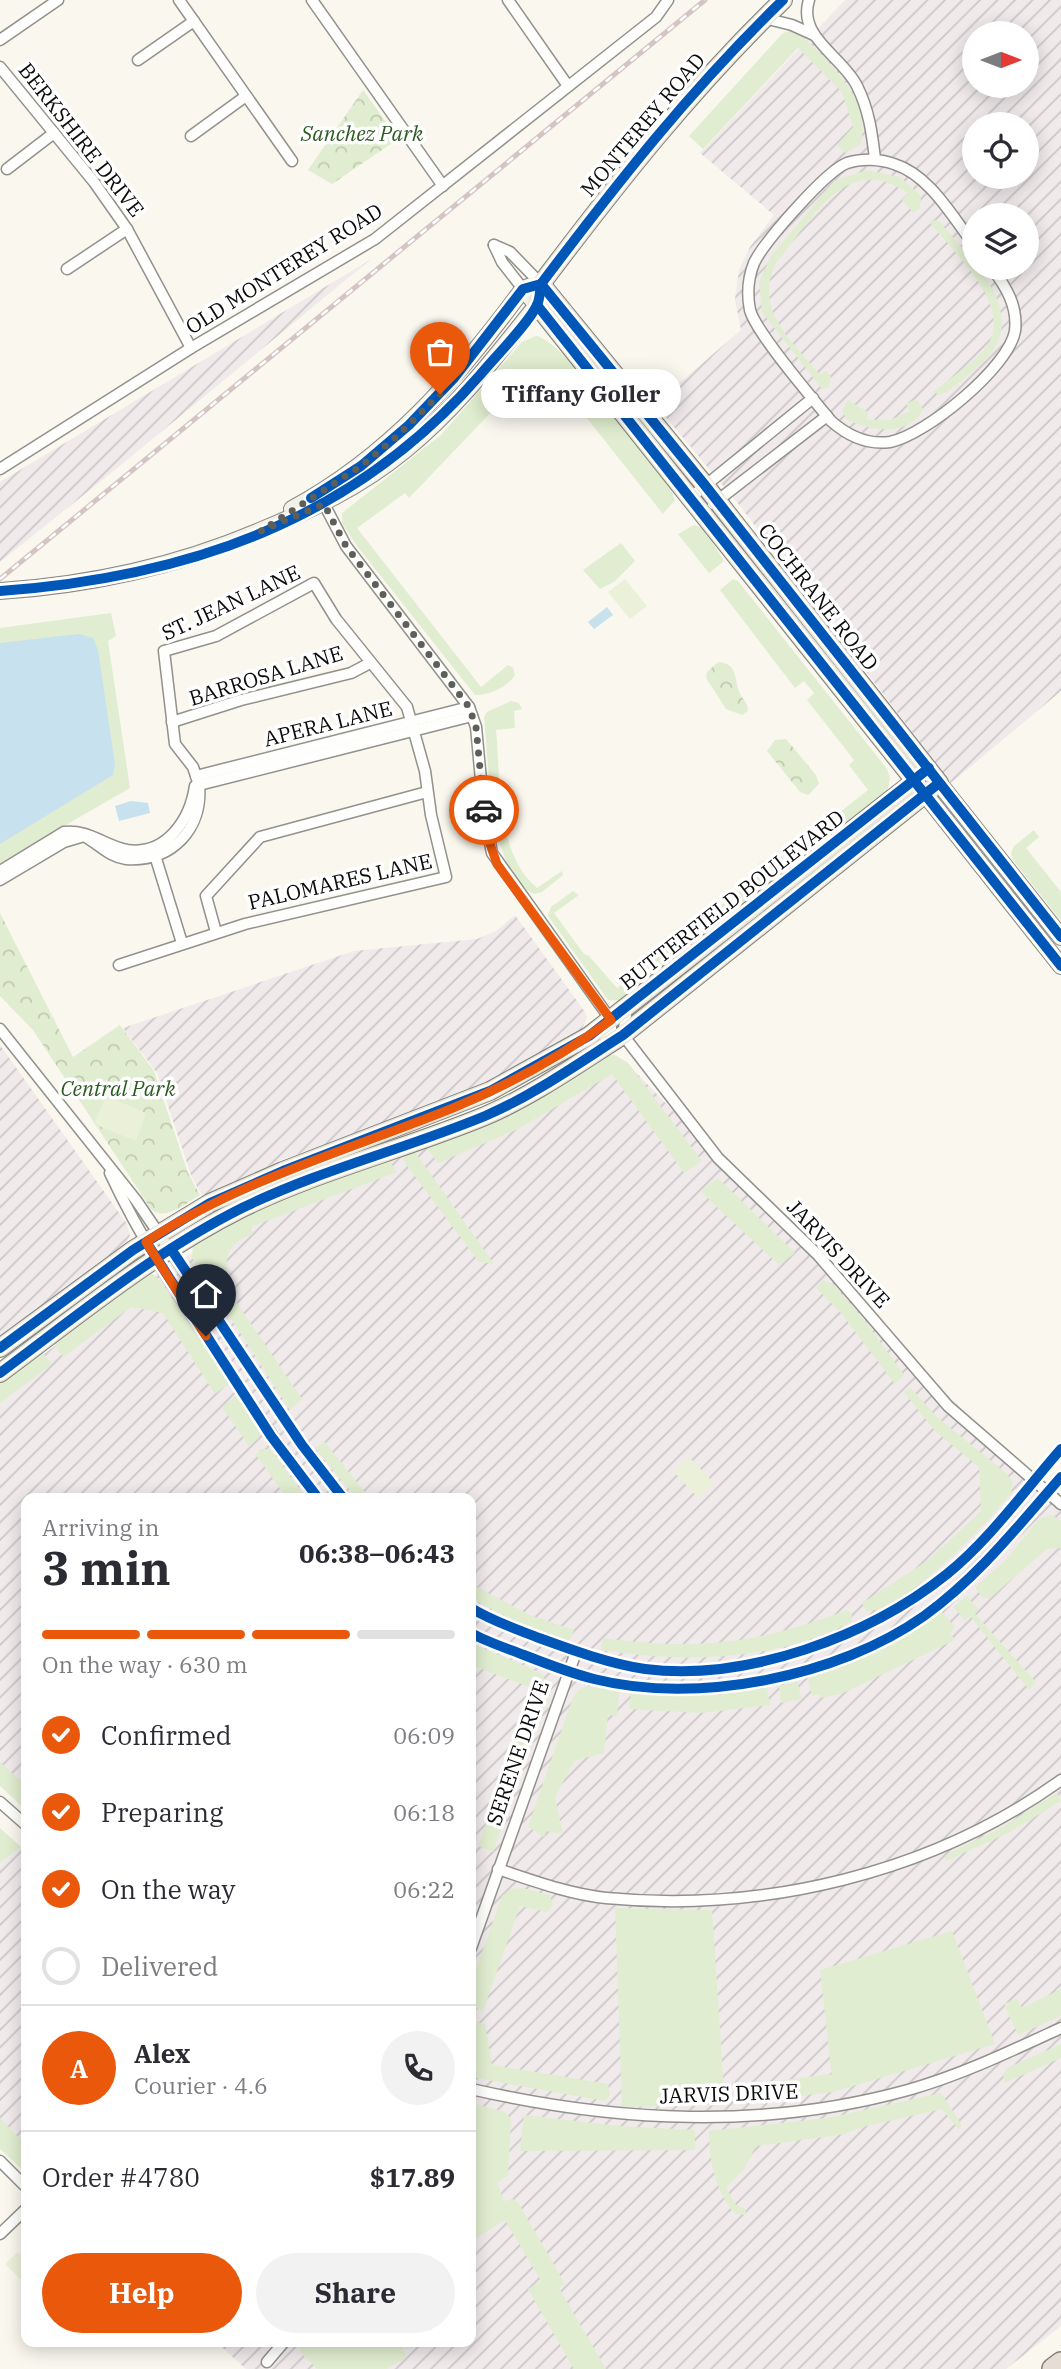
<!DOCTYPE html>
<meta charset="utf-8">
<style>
:root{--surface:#fff;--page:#f2f2f3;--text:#2b2b33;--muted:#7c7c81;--line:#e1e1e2;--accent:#ea580c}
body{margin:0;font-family:"IBM Plex Serif",serif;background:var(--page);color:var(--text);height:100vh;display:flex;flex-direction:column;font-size:26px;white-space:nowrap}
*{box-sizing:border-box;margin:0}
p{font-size:23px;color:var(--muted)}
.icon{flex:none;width:38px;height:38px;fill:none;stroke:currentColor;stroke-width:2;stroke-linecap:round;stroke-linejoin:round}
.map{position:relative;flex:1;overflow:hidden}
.panel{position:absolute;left:21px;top:1493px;width:455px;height:854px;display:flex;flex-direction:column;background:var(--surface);border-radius:14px;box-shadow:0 4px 18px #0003}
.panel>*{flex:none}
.needle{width:46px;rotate:90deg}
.fabs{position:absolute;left:962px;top:21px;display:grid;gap:14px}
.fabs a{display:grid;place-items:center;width:77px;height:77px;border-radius:50%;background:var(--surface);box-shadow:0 4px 18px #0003;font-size:35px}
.pin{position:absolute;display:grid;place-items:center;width:60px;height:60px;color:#fff;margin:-72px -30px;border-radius:50% 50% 50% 0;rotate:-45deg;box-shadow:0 0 7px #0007}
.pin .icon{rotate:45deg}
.courier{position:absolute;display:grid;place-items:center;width:70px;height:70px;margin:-35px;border:5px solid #ea580c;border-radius:50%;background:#fff;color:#222;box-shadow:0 2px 9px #0007}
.bubble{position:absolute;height:49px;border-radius:24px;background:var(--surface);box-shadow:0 4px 18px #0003;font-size:23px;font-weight:800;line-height:49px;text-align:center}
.head em{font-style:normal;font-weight:800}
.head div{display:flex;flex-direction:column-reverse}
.head{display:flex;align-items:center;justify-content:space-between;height:119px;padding:0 21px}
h1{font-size:46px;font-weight:800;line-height:52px}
.bar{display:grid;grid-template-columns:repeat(4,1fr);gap:10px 7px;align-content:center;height:84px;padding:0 21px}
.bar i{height:9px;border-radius:5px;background:var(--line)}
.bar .on{background:var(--accent)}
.bar p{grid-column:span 4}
.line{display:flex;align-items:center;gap:18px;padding:0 21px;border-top:2px solid var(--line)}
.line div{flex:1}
.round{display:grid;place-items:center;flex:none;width:74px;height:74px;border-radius:37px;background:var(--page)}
ol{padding:0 21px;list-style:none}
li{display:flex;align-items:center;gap:21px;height:77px}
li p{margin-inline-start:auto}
li .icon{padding:7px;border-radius:50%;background:var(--accent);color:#fff;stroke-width:4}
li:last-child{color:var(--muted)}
li i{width:38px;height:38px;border:4px solid var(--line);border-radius:50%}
.primary-button{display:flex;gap:14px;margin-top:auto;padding:14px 21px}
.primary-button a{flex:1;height:80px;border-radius:42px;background:var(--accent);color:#fff;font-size:28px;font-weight:800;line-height:80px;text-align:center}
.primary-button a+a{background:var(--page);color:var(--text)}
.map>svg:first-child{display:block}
.industrial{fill:url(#industrial-furrows);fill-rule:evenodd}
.grass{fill:#e1edd0}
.park{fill:url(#park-crowns)}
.pitch{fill:#ebf1d9}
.water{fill:#c8e1ef}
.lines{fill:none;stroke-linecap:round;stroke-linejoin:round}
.street-casing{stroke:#92918d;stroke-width:13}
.secondary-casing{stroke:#898884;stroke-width:18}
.primary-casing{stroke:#7f7f7a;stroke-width:20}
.highway-casing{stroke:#7f7f7a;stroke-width:24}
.street{stroke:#fefefc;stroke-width:10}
.secondary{stroke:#f3f2e8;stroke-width:16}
.primary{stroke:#e9e6d9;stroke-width:18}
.highway{stroke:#e6ded5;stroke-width:21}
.rail-casing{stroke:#d4c5c4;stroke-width:5}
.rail{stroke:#fff;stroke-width:2.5;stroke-dasharray:8;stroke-linecap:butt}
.cycleway-casing{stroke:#fff;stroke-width:15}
.cycleway{stroke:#0057b8;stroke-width:10}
.done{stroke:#5e5e5a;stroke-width:7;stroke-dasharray:0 12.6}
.route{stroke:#ea580c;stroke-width:9}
.labels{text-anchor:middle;stroke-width:7;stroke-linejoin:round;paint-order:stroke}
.street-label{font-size:21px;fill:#0b0b0b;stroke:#fff}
.park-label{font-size:21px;font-style:italic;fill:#2c5b22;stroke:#fff}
</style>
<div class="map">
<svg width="1061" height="2369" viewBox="0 0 1061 2369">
<defs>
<pattern id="industrial-furrows" width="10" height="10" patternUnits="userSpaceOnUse" patternTransform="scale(1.75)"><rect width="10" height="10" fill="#f0eaeb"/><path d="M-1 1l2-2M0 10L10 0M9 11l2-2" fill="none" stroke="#ccc7c8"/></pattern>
<pattern id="park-crowns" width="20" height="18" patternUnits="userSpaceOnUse" patternTransform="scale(1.75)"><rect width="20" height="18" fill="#e1edd0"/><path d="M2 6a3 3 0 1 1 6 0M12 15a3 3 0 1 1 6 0" fill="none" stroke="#c0cab1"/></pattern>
</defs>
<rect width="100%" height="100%" fill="#f9f7ee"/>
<g class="industrial">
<path d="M845,0H1061V691L951,783L740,506L655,404L741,330L735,299L739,270L750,247L774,215L700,153ZM975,33H1027V86H975ZM975,124H1027V177H975ZM975,215H1027V268H975Z"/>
<path d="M370,260L116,469L0,562V482Z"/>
<path d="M515,915L585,1012L587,1018L582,1029L503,1075L420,1111L281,1160L203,1198L191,1175L157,1073L123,1028L354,951L477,939L496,931Z"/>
<path d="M0,1045L127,1224L130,1236L124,1246L0,1337Z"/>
<path d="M608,1058L624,1060L1050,1501L1061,1508V2326L1006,2369H246L216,2342H471V1498H26V1806L0,1783V1387L132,1288L292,1195Z"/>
<path d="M26,1843V2149L0,2123V1863Z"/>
</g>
<g class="grass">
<path d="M792,29L799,32C826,61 875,100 860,145L845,153L837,145L853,127L842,92L798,48L703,149L689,136L782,34Z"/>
<path d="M867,170L900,177L921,196L920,208L913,213L902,200L908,193C844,151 813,219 776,263C753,311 792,340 820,375L826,371L831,377L829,387L822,389L762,312L759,282L771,256L834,181Z"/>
<path d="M935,220L940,222C975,265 1038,319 975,369C964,378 953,390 940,395L933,392C949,379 969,366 983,351C1019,310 955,254 930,223Z"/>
<path d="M536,336C563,339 649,460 670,487L675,500L663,514L563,388L542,407L519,383L409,498L405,493L357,528L481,687L508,665L513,668L515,675C509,686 488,696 475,695L357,546L342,523V513L441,435L522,342Z"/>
<path d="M916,399L923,409C909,438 869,431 846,419L842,410L848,400L868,412L867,420H890L910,411L906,404Z"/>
<path d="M694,525L704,529L724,561L709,573L678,534Z"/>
<path d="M621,543L635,561L614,582L600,589L583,570Z"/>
<path d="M733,579L738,581L887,769L890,778L887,793L806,856L791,839L793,837L800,844L868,790L849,765L854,760L807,700L814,693L804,681L795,688L720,590Z"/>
<path d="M111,613L116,636L108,641L130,788L0,863V628Z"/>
<path d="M511,701L519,703L522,709L514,711L515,728L496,730C501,780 495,853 537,888L562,871L563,875L542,892L534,894C488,873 489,761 484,717L487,712Z"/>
<path d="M1034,830L1039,837L1026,848L1061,892V921L1013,860L1011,853L1014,846Z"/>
<path d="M778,851L788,865V871L623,1001L608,1000L548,916L551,907L573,891L579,895L554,913L584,954L589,956L617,988L763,872L757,865Z"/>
<path d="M615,1055L628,1063L702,1161L684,1173L612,1074L518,1129L438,1163L425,1146L603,1056Z"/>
<path d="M408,1151L415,1152L494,1264L479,1262L405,1163L403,1157Z"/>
<path d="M387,1158L397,1172L251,1227L253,1234C230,1242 221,1256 230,1280L224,1284L302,1399L290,1410L192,1258L193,1241L258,1206Z"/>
<path d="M718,1178L795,1253L779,1265L700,1191Z"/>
<path d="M152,1274L161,1281L229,1384L215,1394L163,1313L131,1307L63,1357L51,1341L142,1275Z"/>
<path d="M823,1280L833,1284L865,1321L904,1375L895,1384L841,1313L816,1288Z"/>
<path d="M40,1350L52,1364L0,1403V1380Z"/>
<path d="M911,1388L937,1417L1007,1474L1013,1483L1011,1493C989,1521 902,1614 866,1611L862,1603L930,1559L981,1511L979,1467L935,1431L904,1392Z"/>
<path d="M236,1396L260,1432L259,1438L249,1446L222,1407Z"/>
<path d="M324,1441L364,1491L371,1498H356L315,1448Z"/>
<path d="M260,1449H269L274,1454L306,1498H287L256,1455Z"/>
<path d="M1051,1515L1061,1520V1548L1047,1549L990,1598H983L975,1587L1005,1561L1039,1519Z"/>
<path d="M471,1584L530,1615L574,1630L570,1640L563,1641L520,1624L471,1598Z"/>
<path d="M967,1596L979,1610L975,1614L1036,1682L1029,1690L970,1616L965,1620L953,1607Z"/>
<path d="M847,1610L852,1614L851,1622C773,1662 685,1663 601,1650L603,1638C699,1651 757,1644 847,1610Z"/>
<path d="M942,1612L955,1627L950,1633L955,1640L841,1694L821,1698L819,1694L812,1696L808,1677C858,1661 899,1640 942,1612Z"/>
<path d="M471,1643L541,1673L549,1685L550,1694L493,1852L478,1846L534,1689L471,1665Z"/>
<path d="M797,1681L802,1699L781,1703L779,1686Z"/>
<path d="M587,1686L619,1692L617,1716L608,1715L604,1753L574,1761L555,1798L563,1834L546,1831L544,1837L528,1827L572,1700L578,1690Z"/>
<path d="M767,1688L770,1705L701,1713L629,1709L631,1693L709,1696Z"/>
<path d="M0,1762L26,1785V1810L0,1786Z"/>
<path d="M1057,1793L1061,1801L1008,1833L946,1861L945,1856L949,1853L999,1829Z"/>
<path d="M0,1828L21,1847L0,1863Z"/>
<path d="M522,1888L550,1895L553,1905L547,1912L520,1906L483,2011L471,2006V1983L502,1896L511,1889Z"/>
<path d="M615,1908L712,1910L725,2105L622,2107Z"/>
<path d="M952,1931L995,2044L833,2092L748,2102L746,2085L830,2074L832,2079L820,1970Z"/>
<path d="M1061,1989V2016L1018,2035L1004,2004L1017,1998L1022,2008Z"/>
<path d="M471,2021L485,2024L492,2065L608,2084L610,2095L605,2101L471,2077Z"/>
<path d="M1061,2044V2058L1005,2083L1003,2075L1007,2068Z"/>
<path d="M941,2093L962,2125L959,2130L942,2109L866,2126L840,2135L756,2146L744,2169L726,2188L736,2205L744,2208L747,2215L735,2214C715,2190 709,2161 709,2131L828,2118Z"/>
<path d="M471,2103L505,2112L511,2119L508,2176L497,2182L504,2201L513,2199L519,2204L565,2284L559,2288L606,2369H574L528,2289L541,2281L505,2220L471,2241Z"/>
<path d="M524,2115L619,2126L695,2130V2150L520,2151Z"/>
<path d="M0,2118L26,2145V2173L0,2149Z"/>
<path d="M300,2342H398L407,2357L387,2369H317L300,2352Z"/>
</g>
<g class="park">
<path d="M363,90L398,139L332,184L308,170Z"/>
<path d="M718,662C737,663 734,677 739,691C741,699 748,701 748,711L742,715L726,709L706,678L707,672Z"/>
<path d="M786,739L816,775L819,784L808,795L800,792L767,751L775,740Z"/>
<path d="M0,913L73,1057L120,1025L154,1071L188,1173L200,1195C186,1203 165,1222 151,1209L33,1030L0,996Z"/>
</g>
<g class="pitch">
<path d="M625,579L647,606L630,619L608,592Z"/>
<path d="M106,1096L146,1113L136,1141L94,1124Z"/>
<path d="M689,1457L714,1483L698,1498L674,1472Z"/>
<path d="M18,2252L26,2260V2285L5,2264Z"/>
</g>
<g class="water">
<path d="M607,607L613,615L594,629L588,622Z"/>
<path d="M79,634L93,638L98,650L115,764L113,775L0,844V643Z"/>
<path d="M131,801L148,803L150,813L119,821L115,806Z"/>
</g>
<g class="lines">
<g class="street-casing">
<g id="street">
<path d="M179,0L292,161"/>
<path d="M312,0L443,186"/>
<path d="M508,0L568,86"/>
<path d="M809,0C797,37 843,57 857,86C869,110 872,133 875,159"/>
<path d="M764,18L792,25L814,35"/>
<path d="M0,40L58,0"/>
<path d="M138,60L194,21"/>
<path d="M0,67L94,182L127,229L191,348"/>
<path d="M191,136L246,96"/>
<path d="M7,169L54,133"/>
<path d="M494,245L510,252L541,284"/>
<path d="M494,245L502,262L523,289"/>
<path d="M975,246C953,218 930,175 894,164C880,159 862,158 847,163C826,171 764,242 754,263C748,278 747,295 750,310C756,333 814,400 831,421C848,436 868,445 890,442C926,435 1009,367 1015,331C1018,306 1006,287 992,268"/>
<path d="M67,269L127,229"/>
<path d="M0,469L191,348L375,239L656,17L668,0"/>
<path d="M690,498L813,398"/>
<path d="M324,504L346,546L469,707L476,727L484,812L492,853L611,1020V1030L601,1047"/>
<path d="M713,504L827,416"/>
<path d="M172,722L241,700L351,673L370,663"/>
<path d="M196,776L469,707"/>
<path d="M153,849L182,943"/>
<path d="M0,871L64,832C88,829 105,846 127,850C166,856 190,820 195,786"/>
<path d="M0,880L64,842L84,836C99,844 109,857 126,859C172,862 203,829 199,785L472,716"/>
<path d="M216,932L206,896L260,837L427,792"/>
<path d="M119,965L245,924L446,877L431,815L425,771L407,707L336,619L314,583L216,636L164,651L175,744L193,767L199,785"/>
<path d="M627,1008L623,1035L718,1158L818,1255L948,1406L1061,1504"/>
<path d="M0,1029L136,1200L302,1445L343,1498"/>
<path d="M110,1173C140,1238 180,1298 220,1357C252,1405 282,1453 318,1498"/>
<path d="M471,1608C492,1621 516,1629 539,1638C572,1650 610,1664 645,1669C746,1682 870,1636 947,1574C990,1539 1025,1490 1061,1449"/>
<path d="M471,1633C487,1642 506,1648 524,1655C547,1664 570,1673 594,1679C697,1705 838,1677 924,1616C978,1577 1018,1526 1061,1477"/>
<path d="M0,1802L26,1825"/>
<path d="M498,1869C534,1881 569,1894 606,1898C764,1913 932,1873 1061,1780"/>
<path d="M471,1948L576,1652"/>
<path d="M471,2089C616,2122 763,2130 908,2090C961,2075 1011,2051 1061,2028"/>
<path d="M0,2161L26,2187"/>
<path d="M0,2234L26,2209"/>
<path d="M267,2362L284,2342"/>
</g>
</g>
<g class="secondary-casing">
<g id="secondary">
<path d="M292,509C390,456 458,377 523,289L531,286"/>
<path d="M0,591C90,585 174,567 257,532C311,510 360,487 405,450C456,409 496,356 537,305L523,289"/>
<path d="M939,783L1061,937"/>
<path d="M917,784L1061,966"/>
</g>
</g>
<g class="primary-casing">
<g id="primary">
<path d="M0,1348L133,1250L210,1203L283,1171L490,1091L589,1036L915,781L537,305L541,284C618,182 691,89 783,0"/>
<path d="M0,1373C78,1315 154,1252 242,1208C320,1170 405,1149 485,1116C534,1095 579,1063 623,1035L939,783L704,484L541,284"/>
</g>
</g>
<g class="highway-casing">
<path id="highway" d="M1053,2369L1061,2363"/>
</g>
<use href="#street" class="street"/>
<use href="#secondary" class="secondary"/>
<use href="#primary" class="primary"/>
<use href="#highway" class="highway"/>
<g class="rail-casing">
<path id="rail" d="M0,579L705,0"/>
</g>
<use href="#rail" class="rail"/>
<g class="cycleway-casing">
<g id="cycleway">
<path d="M541,284L704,484L1061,937"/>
<path d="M537,305L1061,966"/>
<path d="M311,498L361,466L409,425L454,378L523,289L541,284"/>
<path d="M0,591C189,577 354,520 480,375C494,358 529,323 537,305C540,299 540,290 541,284C618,182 691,89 783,0"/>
<path d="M150,1248L271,1436L318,1498"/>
<path d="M171,1249L302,1445L343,1498"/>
<path d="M0,1348L133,1250L210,1203L283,1171L490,1091L589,1036L929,768"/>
<path d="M0,1373C78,1315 154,1252 242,1208C320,1170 405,1149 485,1116C534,1095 579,1063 623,1035L939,783"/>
<path d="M471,1608C492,1621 516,1629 539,1638C572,1650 610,1664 645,1669C746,1682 870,1636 947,1574C990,1539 1025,1490 1061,1449"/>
<path d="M471,1633C487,1642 506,1648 524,1655C547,1664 570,1673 594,1679C697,1705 838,1677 924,1616C978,1577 1018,1526 1061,1477"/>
</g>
</g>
<use href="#cycleway" class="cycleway"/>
</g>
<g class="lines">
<path class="done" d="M440,394L395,438L361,466L261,531L324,504L346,546L469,707L476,727L484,810"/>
<path class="route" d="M206,1336L146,1242C240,1180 349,1150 453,1108C509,1085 563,1055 611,1020L497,864L489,841L484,810"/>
</g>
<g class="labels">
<g class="street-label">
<text transform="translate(643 125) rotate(-50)" y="7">MONTEREY ROAD</text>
<text transform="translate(81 140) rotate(52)" y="7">BERKSHIRE DRIVE</text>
<text transform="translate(284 269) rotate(-32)" y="7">OLD MONTEREY ROAD</text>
<text transform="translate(818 597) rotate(52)" y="7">COCHRANE ROAD</text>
<text transform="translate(231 603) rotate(-25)" y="7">ST. JEAN LANE</text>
<text transform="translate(266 676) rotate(-17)" y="7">BARROSA LANE</text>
<text transform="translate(328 724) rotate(-14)" y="7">APERA LANE</text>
<text transform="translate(340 882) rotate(-13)" y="7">PALOMARES LANE</text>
<text transform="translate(732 900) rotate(-38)" y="7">BUTTERFIELD BOULEVARD</text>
<text transform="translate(838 1254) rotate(47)" y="7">JARVIS DRIVE</text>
<text transform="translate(518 1753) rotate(-71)" y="7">SERENE DRIVE</text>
<text transform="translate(729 2094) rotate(-2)" y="7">JARVIS DRIVE</text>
</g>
<g class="park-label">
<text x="362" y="141">Sanchez Park</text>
<text x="118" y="1096">Central Park</text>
</g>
</g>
</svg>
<div class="fabs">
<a><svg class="needle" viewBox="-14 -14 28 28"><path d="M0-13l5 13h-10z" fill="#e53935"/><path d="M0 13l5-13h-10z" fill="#7c7c81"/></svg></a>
<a><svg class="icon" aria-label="locate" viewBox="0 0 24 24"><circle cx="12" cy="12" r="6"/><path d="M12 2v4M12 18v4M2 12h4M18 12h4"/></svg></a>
<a><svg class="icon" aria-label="layers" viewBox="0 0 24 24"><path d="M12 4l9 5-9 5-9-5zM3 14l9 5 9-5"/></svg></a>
</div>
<div class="pin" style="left:440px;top:394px;background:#ea580c"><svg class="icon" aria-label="bag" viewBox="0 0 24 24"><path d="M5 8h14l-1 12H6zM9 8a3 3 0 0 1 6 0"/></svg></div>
<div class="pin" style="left:206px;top:1336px;background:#1f2937"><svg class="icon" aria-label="home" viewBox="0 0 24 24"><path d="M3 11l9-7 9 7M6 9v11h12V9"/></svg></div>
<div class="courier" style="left:484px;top:810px"><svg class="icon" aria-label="car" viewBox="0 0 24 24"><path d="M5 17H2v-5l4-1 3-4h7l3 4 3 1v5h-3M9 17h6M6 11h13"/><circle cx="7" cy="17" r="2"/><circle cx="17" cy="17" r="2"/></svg></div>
<div class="bubble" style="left:481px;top:369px;width:200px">Tiffany Goller</div>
<section class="panel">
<div class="head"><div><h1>3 min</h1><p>Arriving in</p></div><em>06:38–06:43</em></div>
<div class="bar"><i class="on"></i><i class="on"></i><i class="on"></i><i></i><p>On the way · 630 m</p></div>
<ol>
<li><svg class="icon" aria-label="check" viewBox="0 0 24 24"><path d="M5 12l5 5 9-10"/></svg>Confirmed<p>06:09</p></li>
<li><svg class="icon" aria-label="check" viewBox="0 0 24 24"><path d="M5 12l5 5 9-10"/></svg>Preparing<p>06:18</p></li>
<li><svg class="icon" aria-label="check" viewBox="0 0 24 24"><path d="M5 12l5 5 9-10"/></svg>On the way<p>06:22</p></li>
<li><i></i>Delivered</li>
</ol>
<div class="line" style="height:126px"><b class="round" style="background:var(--accent);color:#fff">A</b><div><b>Alex</b><p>Courier · 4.6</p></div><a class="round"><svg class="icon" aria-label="phone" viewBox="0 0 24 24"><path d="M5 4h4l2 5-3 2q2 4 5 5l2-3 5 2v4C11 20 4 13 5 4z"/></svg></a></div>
<div class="line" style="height:91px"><div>Order #4780</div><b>$17.89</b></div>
<div class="primary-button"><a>Help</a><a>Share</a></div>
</section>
</div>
